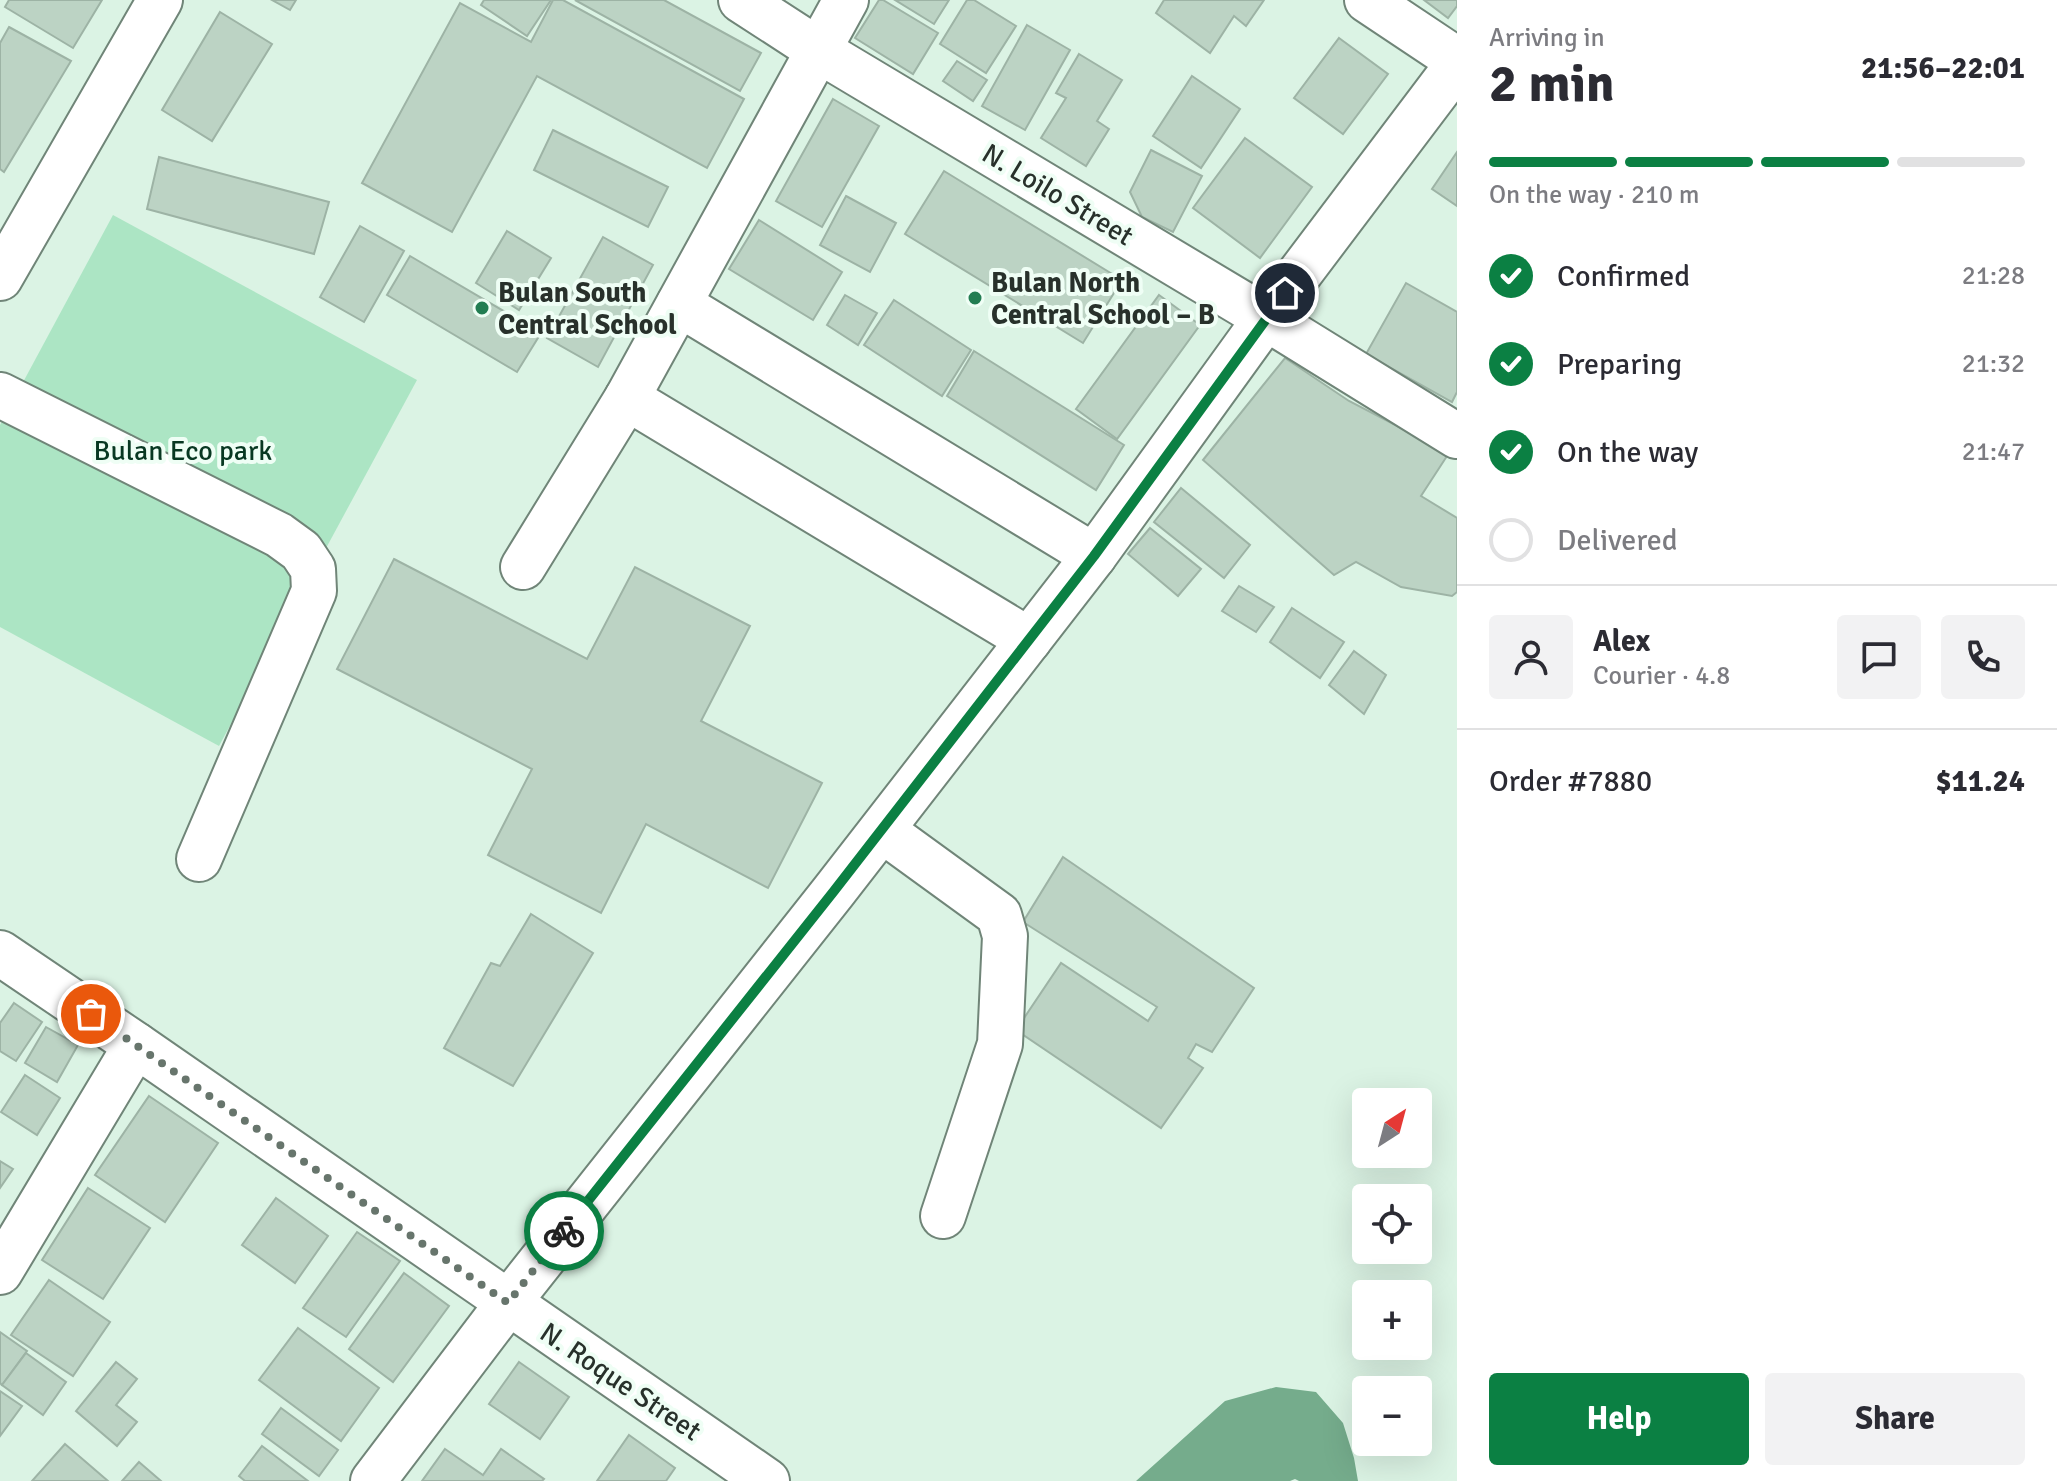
<!DOCTYPE html>
<meta charset="utf-8">
<style>
:root{--surface:#fff;--page:#f2f2f3;--text:#2b2b33;--muted:#7c7c81;--line:#e1e1e2;--accent:#0b8043}
body{margin:0;font-family:Signika,sans-serif;background:var(--page);color:var(--text);height:100vh;display:flex;flex-direction:column;font-size:30px;white-space:nowrap}
*{box-sizing:border-box;margin:0}
p{font-size:26px;color:var(--muted)}
.icon{flex:none;width:44px;height:44px;fill:none;stroke:currentColor;stroke-width:2;stroke-linecap:round;stroke-linejoin:round}
.map{position:relative;flex:1;overflow:hidden}
.sheet{display:flex;flex-direction:column;background:var(--surface);width:600px}
.sheet>*{flex:none}
.needle{width:52px;rotate:36deg}
.controls{position:absolute;left:1352px;top:1088px;display:grid;gap:16px}
.controls a{display:grid;place-items:center;width:80px;height:80px;border-radius:8px;background:var(--surface);box-shadow:0 8px 32px #0002;font-size:40px}
.pin{position:absolute;display:grid;place-items:center;width:68px;height:68px;color:#fff;margin:-34px;border:4px solid #fff;border-radius:50%;box-shadow:0 2px 8px #0007}
.courier{position:absolute;display:grid;place-items:center;width:80px;height:80px;margin:-40px;border:6px solid #0b8043;border-radius:50%;background:#fff;color:#222;box-shadow:0 2px 10px #0007}
.overview em{font-style:normal;font-weight:700}
.overview div{display:flex;flex-direction:column-reverse}
.overview{display:flex;align-items:center;justify-content:space-between;height:136px;padding:0 32px}
h1{font-size:52px;font-weight:700;line-height:60px}
.bar{display:grid;grid-template-columns:repeat(4,1fr);gap:12px 8px;align-content:center;height:96px;padding:0 32px}
.bar i{height:10px;border-radius:6px;background:var(--line)}
.bar .active{background:var(--accent)}
.bar p{grid-column:span 4}
.line{display:flex;align-items:center;gap:20px;padding:0 32px;border-top:2px solid var(--line)}
.line div{flex:1}
.round{display:grid;place-items:center;flex:none;width:84px;height:84px;border-radius:8px;background:var(--page)}
ol{padding:0 32px;list-style:none}
li{display:flex;align-items:center;gap:24px;height:88px}
li p{margin-inline-start:auto}
li .icon{padding:8px;border-radius:50%;background:var(--accent);color:#fff;stroke-width:4}
li:last-child{color:var(--muted)}
li i{width:44px;height:44px;border:4px solid var(--line);border-radius:50%}
.action{display:flex;gap:16px;margin-top:auto;padding:16px 32px}
.action a{flex:1;height:92px;border-radius:8px;background:var(--accent);color:#fff;font-size:32px;font-weight:700;line-height:92px;text-align:center}
.action a+a{background:var(--page);color:var(--text)}
main{display:flex;flex:1;min-height:0}
.map>svg:first-child{display:block}
.green{fill:#ace5c4}
.water{fill:#75ac8c}
.building{fill:#bcd3c4;stroke:#9db3a5;stroke-width:2}
.lines{fill:none;stroke-linecap:round;stroke-linejoin:round}
.minor-casing{stroke:#708578;stroke-width:48}
.major-casing{stroke:#708578;stroke-width:48}
.minor{stroke:#fff;stroke-width:44}
.major{stroke:#fff;stroke-width:44}
.done{stroke:#67756c;stroke-width:8;stroke-dasharray:0 14.4}
.route{stroke:#0b8043;stroke-width:10}
.poi-dot{fill:#227d52;stroke:#effef5;stroke-width:3}
.labels{text-anchor:middle;stroke-width:8;stroke-linejoin:round;paint-order:stroke}
.street-label{font-size:28px;fill:#28312b;stroke:#effef5}
.poi-label{font-size:28px;font-weight:bold;fill:#28312b;stroke:#effef5;text-anchor:start}
.park-label{font-size:28px;fill:#083822;stroke:#effef5}
</style>
<main>
<div class="map">
<svg width="1457" height="1481" viewBox="0 0 1457 1481">
<rect width="100%" height="100%" fill="#dbf3e4"/>
<path class="green" d="M113,215L417,380L219,746L0,627V425Z"/>
<path class="water" d="M1276,1387L1316,1392L1343,1423L1354,1458L1358,1481H1299L1295,1479L1290,1481H1136L1225,1401Z"/>
<g class="building">
<path d="M9,0H102L73,48L5,7Z"/>
<path d="M272,0H296L290,10Z"/>
<path d="M484,0H551L527,36L481,5Z"/>
<path d="M553,0H563L744,99L707,168L537,76L452,232L362,183L460,3L531,42Z"/>
<path d="M575,0H664L761,53L740,91Z"/>
<path d="M879,0H883L938,33L913,74L855,38Z"/>
<path d="M895,0H949L934,24Z"/>
<path d="M967,0H974L1016,26L986,73L940,44Z"/>
<path d="M1164,0H1264L1246,26L1234,16L1210,53L1156,13Z"/>
<path d="M1424,0H1457V6L1448,18Z"/>
<path d="M220,12L272,44L212,141L162,110Z"/>
<path d="M1027,25L1070,50L1025,130L982,106Z"/>
<path d="M9,27L71,61L4,172L0,169V43Z"/>
<path d="M1339,38L1388,74L1343,134L1294,98Z"/>
<path d="M1079,54L1122,80L1097,121L1109,129L1086,166L1041,138L1066,98L1056,93Z"/>
<path d="M957,61L987,80L973,101L943,81Z"/>
<path d="M1192,76L1240,109L1201,168L1153,136Z"/>
<path d="M833,99L879,126L822,227L776,201Z"/>
<path d="M553,130L668,187L648,227L534,170Z"/>
<path d="M1245,138L1312,187L1260,258L1193,208Z"/>
<path d="M1151,150L1202,176L1173,232L1142,217L1130,192Z"/>
<path d="M1457,152V206L1432,189Z"/>
<path d="M159,157L329,202L314,254L147,209Z"/>
<path d="M944,171L1122,280L1083,343L905,234Z"/>
<path d="M846,196L896,223L870,272L820,245Z"/>
<path d="M759,220L842,272L813,320L729,269Z"/>
<path d="M360,226L404,251L364,322L320,297Z"/>
<path d="M507,231L551,258L519,310L476,283Z"/>
<path d="M603,237L653,265L598,367L547,338Z"/>
<path d="M410,256L541,333L517,372L387,295Z"/>
<path d="M1406,283L1457,312V392L1452,402L1366,354Z"/>
<path d="M845,295L877,313L858,345L827,325Z"/>
<path d="M1159,295L1200,325L1117,439L1076,409Z"/>
<path d="M894,300L971,350L942,396L864,345Z"/>
<path d="M974,351L1124,445L1096,490L947,396Z"/>
<path d="M1285,358L1349,401L1449,453L1421,496L1457,518V592L1452,596L1401,587L1356,562L1334,575L1203,460Z"/>
<path d="M1181,488L1250,545L1224,578L1154,522Z"/>
<path d="M1150,528L1201,569L1178,596L1128,554Z"/>
<path d="M394,559L587,659L635,567L750,626L701,721L822,783L768,888L646,824L601,913L488,855L532,769L337,669Z"/>
<path d="M1239,586L1274,607L1256,632L1222,611Z"/>
<path d="M1292,608L1344,642L1320,678L1270,642Z"/>
<path d="M1354,651L1386,675L1364,714L1329,685Z"/>
<path d="M1063,857L1254,988L1212,1052L1196,1044L1188,1058L1203,1068L1161,1128L1016,1030L1061,963L1148,1021L1157,1007L1023,922Z"/>
<path d="M531,914L593,953L513,1086L444,1048L491,963L500,966Z"/>
<path d="M14,1003L42,1022L16,1061L0,1051V1023Z"/>
<path d="M46,1027L78,1045L57,1082L25,1063Z"/>
<path d="M25,1075L60,1098L37,1135L1,1112Z"/>
<path d="M149,1096L218,1143L165,1222L95,1175Z"/>
<path d="M0,1161L13,1169L0,1188Z"/>
<path d="M88,1188L150,1228L103,1299L42,1260Z"/>
<path d="M276,1198L328,1236L295,1283L242,1245Z"/>
<path d="M357,1232L400,1261L346,1337L303,1308Z"/>
<path d="M404,1273L449,1306L393,1382L349,1349Z"/>
<path d="M49,1280L110,1322L73,1376L11,1335Z"/>
<path d="M298,1328L379,1388L341,1441L259,1380Z"/>
<path d="M0,1332L27,1351L2,1385L0,1383Z"/>
<path d="M26,1353L66,1382L43,1415L2,1385Z"/>
<path d="M116,1362L137,1379L116,1405L137,1422L117,1446L76,1411Z"/>
<path d="M519,1362L569,1397L540,1439L489,1404Z"/>
<path d="M0,1391L22,1406L0,1436Z"/>
<path d="M281,1408L338,1450L319,1476L262,1434Z"/>
<path d="M629,1435L675,1468L666,1481H597Z"/>
<path d="M65,1444L108,1481H32Z"/>
<path d="M262,1446L308,1481H245L239,1476Z"/>
<path d="M445,1449L483,1475L501,1449L544,1479L542,1481H422Z"/>
<path d="M139,1462L161,1481H122Z"/>
</g>
<g class="lines">
<g class="minor-casing">
<g id="minor">
<path d="M741,0L818,50L1266,318L1457,436"/>
<path d="M1367,0L1457,60"/>
<path d="M679,304L1094,556"/>
<path d="M0,395L279,535L301,551L313,569L314,591L199,859"/>
<path d="M627,398L1029,640"/>
<path d="M523,567L627,398L846,0"/>
<path d="M882,830L999,915L1005,936L1000,1044L943,1216"/>
<path d="M0,953L136,1045L767,1481"/>
<path d="M0,1272L136,1045"/>
<path d="M373,1481L508,1303L834,891L1094,556L1266,318L1457,65"/>
</g>
</g>
<g class="major-casing">
<path id="major" d="M0,278L160,0"/>
</g>
<use href="#minor" class="minor"/>
<use href="#major" class="major"/>
</g>
<g class="lines">
<path class="done" d="M91,1014L508,1303L564,1231"/>
<path class="route" d="M564,1231L834,891L1094,556L1285,293"/>
</g>
<g class="poi-dot">
<circle cx="975" cy="298" r="8"/>
<circle cx="482" cy="308" r="8"/>
</g>
<g class="labels">
<g class="street-label">
<text transform="translate(1058 194) rotate(31)" y="10">N. Loilo Street</text>
<text transform="translate(621 1381) rotate(34)" y="10">N. Roque Street</text>
</g>
<g class="poi-label">
<text x="991" y="292">Bulan North<tspan x="991" dy="32">Central School – B</tspan></text>
<text x="498" y="302">Bulan South<tspan x="498" dy="32">Central School</tspan></text>
</g>
<g class="park-label">
<text x="183" y="460">Bulan Eco park</text>
</g>
</g>
</svg>
<div class="controls">
<a><svg class="needle" viewBox="-14 -14 28 28"><path d="M0-13l5 13h-10z" fill="#e53935"/><path d="M0 13l5-13h-10z" fill="#7c7c81"/></svg></a>
<a><svg class="icon" aria-label="locate" viewBox="0 0 24 24"><circle cx="12" cy="12" r="6"/><path d="M12 2v4M12 18v4M2 12h4M18 12h4"/></svg></a>
<a>+</a>
<a>−</a>
</div>
<div class="pin" style="left:91px;top:1014px;background:#ea580c"><svg class="icon" aria-label="bag" viewBox="0 0 24 24"><path d="M5 8h14l-1 12H6zM9 8a3 3 0 0 1 6 0"/></svg></div>
<div class="pin" style="left:1285px;top:293px;background:#1f2937"><svg class="icon" aria-label="home" viewBox="0 0 24 24"><path d="M3 11l9-7 9 7M6 9v11h12V9"/></svg></div>
<div class="courier" style="left:564px;top:1231px"><svg class="icon" aria-label="bike" viewBox="0 0 24 24"><circle cx="6" cy="16" r="4"/><circle cx="18" cy="16" r="4"/><path d="M6 16l4-8h5l3 8M10 8l3 8H6M13 5h3"/></svg></div>
</div>
<section class="sheet">
<div class="overview"><div><h1>2 min</h1><p>Arriving in</p></div><em>21:56–22:01</em></div>
<div class="bar"><i class="active"></i><i class="active"></i><i class="active"></i><i></i><p>On the way · 210 m</p></div>
<ol>
<li><svg class="icon" aria-label="check" viewBox="0 0 24 24"><path d="M5 12l5 5 9-10"/></svg>Confirmed<p>21:28</p></li>
<li><svg class="icon" aria-label="check" viewBox="0 0 24 24"><path d="M5 12l5 5 9-10"/></svg>Preparing<p>21:32</p></li>
<li><svg class="icon" aria-label="check" viewBox="0 0 24 24"><path d="M5 12l5 5 9-10"/></svg>On the way<p>21:47</p></li>
<li><i></i>Delivered</li>
</ol>
<div class="line" style="height:144px"><a class="round"><svg class="icon" aria-label="person" viewBox="0 0 24 24"><circle cx="12" cy="8" r="4"/><path d="M4 21q1-7 8-7t8 7"/></svg></a><div><b>Alex</b><p>Courier · 4.8</p></div><a class="round"><svg class="icon" aria-label="chat" viewBox="0 0 24 24"><path d="M4 5h16v11H9l-5 4z"/></svg></a><a class="round"><svg class="icon" aria-label="phone" viewBox="0 0 24 24"><path d="M5 4h4l2 5-3 2q2 4 5 5l2-3 5 2v4C11 20 4 13 5 4z"/></svg></a></div>
<div class="line" style="height:104px"><div>Order #7880</div><b>$11.24</b></div>
<div class="action"><a>Help</a><a>Share</a></div>
</section>
</main>
